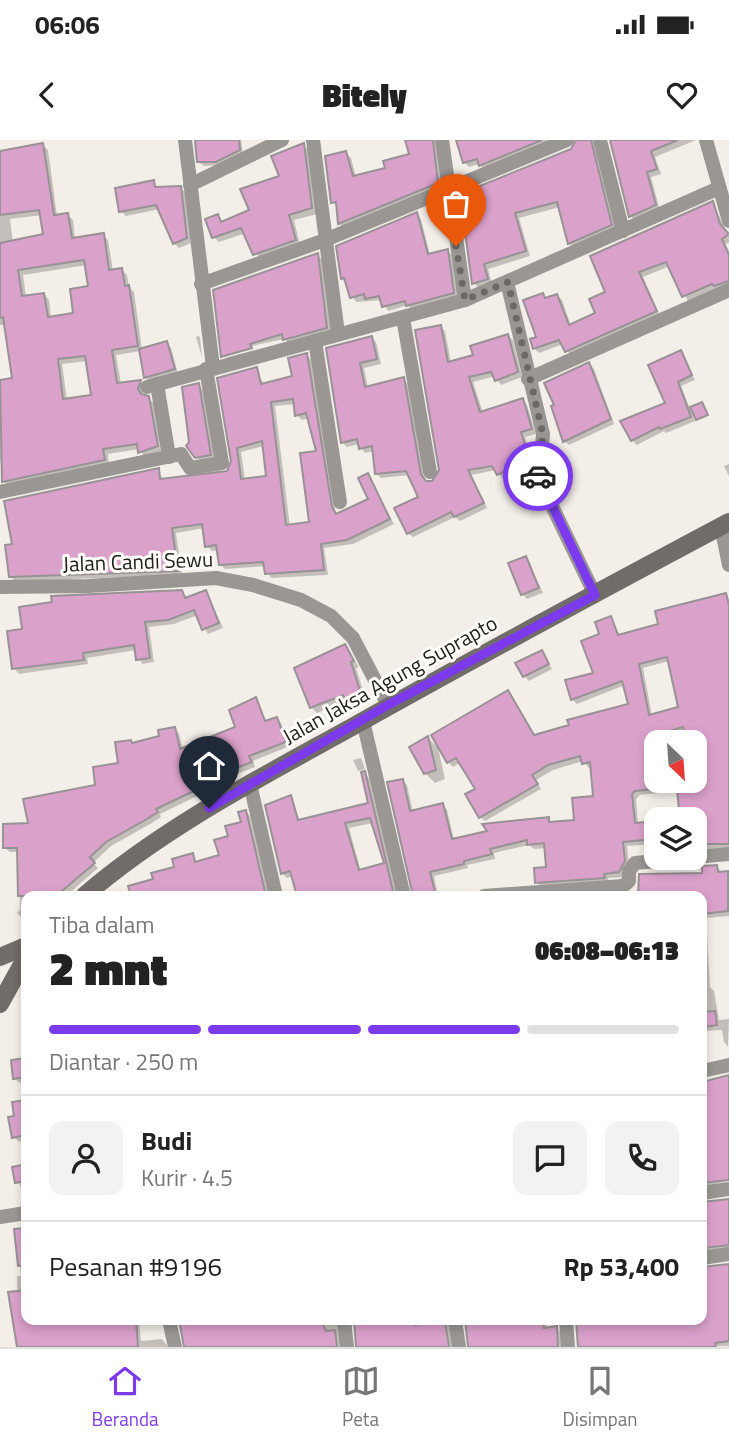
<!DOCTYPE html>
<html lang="id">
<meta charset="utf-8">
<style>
:root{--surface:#fff;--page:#f2f2f2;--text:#222;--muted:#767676;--line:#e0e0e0;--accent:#7c3aed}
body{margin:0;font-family:"Titillium Web",sans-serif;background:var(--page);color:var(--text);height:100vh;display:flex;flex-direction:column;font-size:26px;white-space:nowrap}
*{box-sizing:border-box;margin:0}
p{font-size:23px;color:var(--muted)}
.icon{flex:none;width:38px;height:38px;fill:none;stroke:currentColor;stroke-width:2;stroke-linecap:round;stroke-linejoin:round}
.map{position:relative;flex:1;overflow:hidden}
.sheet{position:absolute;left:21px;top:751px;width:686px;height:434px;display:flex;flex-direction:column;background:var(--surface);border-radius:14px;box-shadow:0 4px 10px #0003}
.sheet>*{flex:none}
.needle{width:46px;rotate:155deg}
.tools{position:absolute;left:644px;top:590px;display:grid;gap:14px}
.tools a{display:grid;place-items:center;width:63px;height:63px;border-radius:14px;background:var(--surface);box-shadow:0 4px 10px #0003;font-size:35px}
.pin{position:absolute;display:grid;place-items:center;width:60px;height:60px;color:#fff;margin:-72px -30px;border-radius:50% 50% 50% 0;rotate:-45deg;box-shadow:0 0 7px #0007}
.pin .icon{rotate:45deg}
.courier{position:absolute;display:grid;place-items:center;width:70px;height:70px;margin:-35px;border:5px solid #7c3aed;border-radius:50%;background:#fff;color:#222;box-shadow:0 2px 9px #0007}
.headline em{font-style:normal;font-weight:800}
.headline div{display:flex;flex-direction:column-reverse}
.headline{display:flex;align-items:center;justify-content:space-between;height:119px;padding:0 28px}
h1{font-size:46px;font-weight:800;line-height:52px}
.bar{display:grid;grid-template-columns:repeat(4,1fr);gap:10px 7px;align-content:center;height:84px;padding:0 28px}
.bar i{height:9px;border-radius:5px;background:var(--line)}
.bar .active{background:var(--accent)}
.bar p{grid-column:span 4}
.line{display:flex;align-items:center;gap:18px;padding:0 28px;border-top:2px solid var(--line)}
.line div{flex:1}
.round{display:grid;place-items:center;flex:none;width:74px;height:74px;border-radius:14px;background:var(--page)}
.status{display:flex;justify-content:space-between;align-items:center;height:49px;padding:0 35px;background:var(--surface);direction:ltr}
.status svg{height:19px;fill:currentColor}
header{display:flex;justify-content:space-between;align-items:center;height:91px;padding:0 28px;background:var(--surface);font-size:32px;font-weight:800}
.tab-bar{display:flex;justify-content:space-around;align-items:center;height:98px;border-top:2px solid var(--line);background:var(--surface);font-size:19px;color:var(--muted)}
.tab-bar a{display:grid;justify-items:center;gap:4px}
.tab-bar .active{color:var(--accent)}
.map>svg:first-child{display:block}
.shadow{fill:#0003;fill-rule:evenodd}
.building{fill:#daa1cb;stroke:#989195;stroke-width:2;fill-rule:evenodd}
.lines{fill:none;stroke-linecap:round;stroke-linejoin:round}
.minor{stroke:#999694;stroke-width:14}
.secondary{stroke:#716b69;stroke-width:18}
.done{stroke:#6c6965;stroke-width:7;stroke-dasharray:0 12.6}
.route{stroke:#7c3aed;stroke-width:9}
.labels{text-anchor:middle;stroke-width:6;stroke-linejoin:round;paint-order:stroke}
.street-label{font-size:21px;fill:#23211e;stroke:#fefcf9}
</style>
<div class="status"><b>06:06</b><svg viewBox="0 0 49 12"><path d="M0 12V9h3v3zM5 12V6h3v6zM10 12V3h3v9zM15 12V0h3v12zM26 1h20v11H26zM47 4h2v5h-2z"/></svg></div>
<header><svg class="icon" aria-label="back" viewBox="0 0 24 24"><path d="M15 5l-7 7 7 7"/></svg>Bitely<svg class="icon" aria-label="heart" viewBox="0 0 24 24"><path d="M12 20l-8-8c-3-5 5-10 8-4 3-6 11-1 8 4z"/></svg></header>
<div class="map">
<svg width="729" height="1207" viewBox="0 0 729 1207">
<rect width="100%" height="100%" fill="#f4eee8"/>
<g class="shadow">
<path d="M196,0H241L243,14L221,25L204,26L199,22Z"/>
<path d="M407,0H436L443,48L344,88L339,84L338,68L333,62L346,13L351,18L356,37L387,29L411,16Z"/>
<path d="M458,0H558L485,30L479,24L469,27L464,22Z"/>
<path d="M578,0H598L616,90L574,108L569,103L560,67L519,78L530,116L488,129L492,144L479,148L474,143L462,56L572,10Z"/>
<path d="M612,0H696L655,17L661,34L651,37L660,71L636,81L631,76Z"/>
<path d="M43,5L48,10L57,76L67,75L73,80L75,99L103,95L108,100L113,131L122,130L127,135L129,147L134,152L142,210L167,203L171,208L178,234L150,242L145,237L141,211L116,215L121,244L140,241L145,246L142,256L154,263L161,314L145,318L139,309L108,314L109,325L9,346L3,341L0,317V241L14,239L6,185H0V12ZM42,75L45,95L13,102L10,79ZM87,125L90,148L75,175L51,178L49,160L44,154L26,157L23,135ZM88,221L93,256L67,260L62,224Z"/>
<path d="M303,5L308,10L317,74L294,80L300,105L260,120L246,93L219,102L214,97L217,76L223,83L251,71L281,37Z"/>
<path d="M153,42L158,48L180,47L185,52L191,103L179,108L174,103L160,69L126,76L121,71Z"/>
<path d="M713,63L729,97V103L725,104L729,111V148L688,161L670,126L643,137L660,176L571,216L563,204L539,213L534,208L539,198L542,155L547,159L557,156L562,160L571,186L597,174L608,153Z"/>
<path d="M416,75L421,79L430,115L447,111L452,115L458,157L412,170L408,165L388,171L382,160L356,162L342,138Z"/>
<path d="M317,115L322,119L331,192L289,203L285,199L260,204L224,214V217L215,151Z"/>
<path d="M440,187L445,191L451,223L476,217L508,196L513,200L522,237L501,245L495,236L473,242L483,273L522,260L527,265L536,294L525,297L533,322L512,329L514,334L503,339L496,330L471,335L487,368L460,381L455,377L413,397L408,393L421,358L410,335L381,338L377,334L374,311L365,313L359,304L347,307L342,302L328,209L371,197L376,202L381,224L364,228L368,248L403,239L408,244L424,339L431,344L441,330Z"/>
<path d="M199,196L200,198L202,217L196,197Z"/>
<path d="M254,210L255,213L227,220L225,218Z"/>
<path d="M680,212L695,240L681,246L695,281L666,293L664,291L637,305L632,300L667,264Z"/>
<path d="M307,215L311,220L336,374L370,360L368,336L394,384L353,404L324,408L328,435L271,438L266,426L225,429L220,424L219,410L212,411L207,406L205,388L176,393L182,435L15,441L10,436L158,330L164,341L229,332L256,229L264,245L294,237ZM296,264L297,275L302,280L309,278L318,313L311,384L290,387L275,266ZM264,306L268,337L245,340L241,312Z"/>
<path d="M589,224L594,229L614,284L569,305L564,301L556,266Z"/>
<path d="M198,245L204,251L216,321L203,323L196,316Z"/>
<path d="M729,324V336L724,326Z"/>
<path d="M526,418L543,453L527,459L522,454Z"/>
<path d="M182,452L188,459L206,452L223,488L208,494L198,475L174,484L149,487L154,522L142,524L136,510L87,518L88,524L19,534L14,528Z"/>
<path d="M725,455L729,459V597L695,605V602H656V640H695V615L729,612V708L695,709V679H679L677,651L640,655L636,659L638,684L656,683V704L627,706L629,726L624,737L608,738L609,742L541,747L537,742L548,729L546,708L534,709L529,705L494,713L495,719L467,725L468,728L434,736L438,756H415L402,641L407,645L413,672L443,665L447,670L454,700L548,679L553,684L576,681L595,657L592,627L589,628L583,621L553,630L536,640L541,649L485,681L480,677L477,650L461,622L453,627L448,622L508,552L536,597L630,565L625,545L577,564L572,559L596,534L602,495L611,478L620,496L660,485ZM669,521L680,569L652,576L643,528Z"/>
<path d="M345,506L359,527L356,528L366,560L352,564L349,561L317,573L311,567Z"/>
<path d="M541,512L552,529L529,541L524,536Z"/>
<path d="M255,559L267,582L276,579L281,583L290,606L253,621L255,627L222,640L224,643L160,674L161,677L152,683L111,706L93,723L98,728L66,756H26V781L17,773L20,770L19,712H10L5,708L30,685L97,646L120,625L133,605L161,597L174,589L179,593L183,610L238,588Z"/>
<path d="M428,598L438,608L445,639L435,643L425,633Z"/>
<path d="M361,618L365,629L358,631L353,620Z"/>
<path d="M364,633L369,638L397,755L299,756L293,736L287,738L282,733L290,657L300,681L370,664ZM373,683L386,724L361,732L349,688Z"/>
<path d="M246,672L250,676L270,756H133L192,715L198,723L221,717L230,697L243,683Z"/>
<path d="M717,727L722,732L729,731V776L706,778L710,847L714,851L719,880L729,879L728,907L724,902L722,890L702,891V756H640L708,734Z"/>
<path d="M26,882V894L22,892Z"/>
<path d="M26,920V942L20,943L15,939L13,922Z"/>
<path d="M729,939V1040L702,1049V943Z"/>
<path d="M26,962V1000L19,1002L14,997V964Z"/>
<path d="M26,1026V1063L14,1028Z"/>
<path d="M729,1060V1110L702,1114V1064Z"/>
<path d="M26,1090V1180H139L141,1201L162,1199L168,1207H18L17,1136H21L16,1091Z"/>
<path d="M729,1125V1206L578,1207L576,1180H702V1129Z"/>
<path d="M180,1180H342L341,1207H186Z"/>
<path d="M354,1180H453V1207H357Z"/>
<path d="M466,1180H546L547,1189L556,1188L561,1193L562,1207H470Z"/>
</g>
<g class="building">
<path d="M195,0H239L240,10L216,22H197Z"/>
<path d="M405,0H433L438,43L338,84L336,62L331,63L325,16L346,11L353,36L385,28L383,21L409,14Z"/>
<path d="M456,0H542L479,26L477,19L463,23Z"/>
<path d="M576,0H591L612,85L568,104L557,62L515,73L526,111L484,124L488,139L472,144L460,54L571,9Z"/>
<path d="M610,0H678L651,11L657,29L647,32L656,65L629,77Z"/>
<path d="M43,3L54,75L68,73L72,98L104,93L109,130L122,128L125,146L129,145L138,206L112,210L117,243L141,240L138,249L141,254L149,256L158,306L138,313L137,304L103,309L105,320L2,342L0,240L12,238L3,177L0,178V103L43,94L39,70L0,75V11ZM84,120L88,146L70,149L73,173L48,177L44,153L22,156L18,130ZM85,216L91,255L63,259L58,219Z"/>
<path d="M304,3L312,68L289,75L296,100L253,115L241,88L212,98L205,79L218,74L221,82L249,70L240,49L279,36L271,16Z"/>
<path d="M154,40L155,47L181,46L187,98L173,104L156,65L119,72L115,48Z"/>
<path d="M713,61L720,84L729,94L722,99L729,115V141L714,146L712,144L682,157L666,122L639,132L657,171L565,212L559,200L533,209L530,199L536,197L523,160L543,153L545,158L557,154L569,185L595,173L589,159L605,152L590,116Z"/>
<path d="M417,72L428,114L448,109L454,153L406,166L405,161L382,167L379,156L365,159L364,154L350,158L344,138L341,139L336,106Z"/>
<path d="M318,113L327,188L283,200L282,194L250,204L252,208L221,217L213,150Z"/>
<path d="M441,185L448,222L473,215L470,206L508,194L518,232L495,241L491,232L469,237L480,272L523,258L532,289L521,292L529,318L508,324L510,329L497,335L492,326L468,330L484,363L454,377L451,372L407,394L394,368L418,357L406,331L375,334L372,306L359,309L357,299L341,303L326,208L372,196L377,219L360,223L365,247L404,237L421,334L426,341H432L439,330L415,190Z"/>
<path d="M167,201L175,229L144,238L139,209Z"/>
<path d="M681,210L692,235L678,242L691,277L660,289L659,287L631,301L620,281L665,263L648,225Z"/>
<path d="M307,213L332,367L336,374L368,359L358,338L368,333L390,379L347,400L321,404L324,430L265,434L263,422L219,425L216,405L205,407L202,384L172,388L178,431L9,437L5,405L12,404L4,361L159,328L160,339L227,331L231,321L217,238L257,227L261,244L292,236L288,218ZM293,259L295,276L306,273L316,311L300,313L309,382L286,385L271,262ZM262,301L266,336L241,339L237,308Z"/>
<path d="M589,222L611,279L563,302L551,266L554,265L544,243Z"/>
<path d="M199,243L211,315L195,318L186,306L189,302L182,247Z"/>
<path d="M702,262L708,275L696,280L690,267Z"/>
<path d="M526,416L539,448L521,455L508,423Z"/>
<path d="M182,450L185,458L206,450L219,483L202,490L194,470L168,480L145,482L150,518L136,520L134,505L83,513L84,520L12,529L7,491L22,489L19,467L52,462L51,456Z"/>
<path d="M726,453L729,465V704H695V679H680L676,640H695V602H686L683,587L655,595L656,649L635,651L632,654L635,683L656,681V699L623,702L625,721L619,732L604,734L605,738L535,743L534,728L546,727L544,703L527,705V700L490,709L492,714L464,721V724L430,732L436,756H413L387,642L403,639L410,671L443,663L452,699L487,691L482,684L549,677V682L574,680L572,658L593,656L590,622L582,624L580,616L548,625L532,635L538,644L479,678L465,654L475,649L456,618L447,623L431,595L508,550L534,595L569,585L567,580L628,564L622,541L571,560L565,540L593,533L581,501L599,494L595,482L611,476L618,495L658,484L655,471ZM667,517L678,567L649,575L639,524Z"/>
<path d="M345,504L354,521L351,522L361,554L345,559L343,555L310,568L294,528Z"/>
<path d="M542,510L549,524L523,537L515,523Z"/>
<path d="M256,557L265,581L277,577L286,602L249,616L252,622L219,635L221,638L156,669L158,672L147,679L106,702L90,717L95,723L56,756H18L17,708H3V684L28,683L23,659L95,645L93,627L118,623L115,602L131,600L132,603L159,596L158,590L175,587L180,609L235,587L229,570Z"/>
<path d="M428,596L436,630L424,634L409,607Z"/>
<path d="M365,631L393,751L374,756H297L290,731L281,734L265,665L291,655L298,680L368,663L361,632ZM370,678L384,723L359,730L345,683Z"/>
<path d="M246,670L266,756H131L128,746L153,739L151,733L174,727L172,719L193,713L195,722L219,715L214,700L228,696L225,686L241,682L238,672Z"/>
<path d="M717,725L718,732L728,731V771L702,774V756H638L639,734L702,733V726Z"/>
<path d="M715,871L717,885L704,887L702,872Z"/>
<path d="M26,918V937L13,939L11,920Z"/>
<path d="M729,935V1040L702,1043V942Z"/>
<path d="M26,960V995L12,998L8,977L14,976L12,962Z"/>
<path d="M26,1024V1041L15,1043L12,1027Z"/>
<path d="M729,1059V1105L704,1108L702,1062Z"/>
<path d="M26,1088V1125L18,1126L14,1089Z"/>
<path d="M729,1124V1201L715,1203L716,1207H578L576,1180H702V1127Z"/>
<path d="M26,1150V1180H136L138,1207H17L8,1152Z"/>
<path d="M179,1180H321L326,1191L335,1190L337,1207H184Z"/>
<path d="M354,1180H414L415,1185L445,1181L449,1207H356Z"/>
<path d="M465,1180H543L544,1188L557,1186L558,1207H468Z"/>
</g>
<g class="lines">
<g class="minor">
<path d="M185,0L213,227"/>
<path d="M313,0L338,194"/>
<path d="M442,0L465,160"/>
<path d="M600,0L623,91"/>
<path d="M706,0L729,81"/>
<path d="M190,45L282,0"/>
<path d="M507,142L543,294L539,339L595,455"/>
<path d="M201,144L325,100L567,0"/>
<path d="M403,178L430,332"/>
<path d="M315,201L340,362"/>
<path d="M528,239L729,150"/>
<path d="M157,244L169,317"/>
<path d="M147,247L465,160L719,48"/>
<path d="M0,352L181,314L190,328L222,323L206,229"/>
<path d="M721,386L729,425"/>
<path d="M0,447L88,446L216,438L253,445L301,460L331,476L353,498L388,565"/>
<path d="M363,581L404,756"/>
<path d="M250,644L276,756"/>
<path d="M695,717L729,714"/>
<path d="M484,756L623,746L629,741V731L635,723L690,718"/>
<path d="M702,931L729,925"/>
<path d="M702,1053L729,1049"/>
<path d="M0,1077L26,1073"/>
<path d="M702,1118L729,1114"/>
<path d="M169,1180L175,1207"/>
<path d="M344,1180L347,1207"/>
<path d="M455,1180L459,1207"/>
<path d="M566,1180L568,1207"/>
</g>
<g class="secondary">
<path d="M84,756C164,687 260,638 352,587C477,517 603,449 729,382"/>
<path d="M0,817L26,806"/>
<path d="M0,864L26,817"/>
</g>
</g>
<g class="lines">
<path class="done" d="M456,106L465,160L508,142L543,295L538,336"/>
<path class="route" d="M209,668L388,565L595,455L538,336"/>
</g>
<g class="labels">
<g class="street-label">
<text transform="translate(138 422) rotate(-2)" y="7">Jalan Candi Sewu</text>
<text transform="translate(390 540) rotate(-29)" y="7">Jalan Jaksa Agung Suprapto</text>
</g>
</g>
</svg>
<div class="tools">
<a><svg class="needle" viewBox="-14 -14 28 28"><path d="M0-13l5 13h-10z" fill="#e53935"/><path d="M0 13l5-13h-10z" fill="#767676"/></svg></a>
<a><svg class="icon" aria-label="layers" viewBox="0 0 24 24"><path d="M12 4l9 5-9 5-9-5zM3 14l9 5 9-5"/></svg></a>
</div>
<div class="pin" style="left:456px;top:106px;background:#ea580c"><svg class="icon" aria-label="bag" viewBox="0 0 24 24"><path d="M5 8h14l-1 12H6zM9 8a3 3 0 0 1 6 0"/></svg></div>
<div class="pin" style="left:209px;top:668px;background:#1f2937"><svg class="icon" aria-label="home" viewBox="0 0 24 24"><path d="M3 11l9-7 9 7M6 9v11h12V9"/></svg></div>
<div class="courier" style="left:538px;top:336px"><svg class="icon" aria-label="car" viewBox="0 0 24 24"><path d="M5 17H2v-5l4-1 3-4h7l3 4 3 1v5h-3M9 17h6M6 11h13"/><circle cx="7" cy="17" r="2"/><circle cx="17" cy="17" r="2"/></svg></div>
<section class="sheet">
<div class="headline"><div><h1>2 mnt</h1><p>Tiba dalam</p></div><em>06:08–06:13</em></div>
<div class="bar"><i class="active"></i><i class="active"></i><i class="active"></i><i></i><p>Diantar · 250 m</p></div>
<div class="line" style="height:126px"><a class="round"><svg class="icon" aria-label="person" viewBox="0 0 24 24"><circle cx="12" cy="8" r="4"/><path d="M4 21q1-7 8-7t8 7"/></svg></a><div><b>Budi</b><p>Kurir · 4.5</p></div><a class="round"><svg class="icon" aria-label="chat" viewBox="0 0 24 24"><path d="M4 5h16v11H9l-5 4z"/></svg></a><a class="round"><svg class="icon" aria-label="phone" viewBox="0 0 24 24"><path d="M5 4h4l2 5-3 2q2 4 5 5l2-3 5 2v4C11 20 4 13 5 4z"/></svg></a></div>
<div class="line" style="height:91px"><div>Pesanan #9196</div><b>Rp 53,400</b></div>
</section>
</div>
<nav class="tab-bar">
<a class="active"><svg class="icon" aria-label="home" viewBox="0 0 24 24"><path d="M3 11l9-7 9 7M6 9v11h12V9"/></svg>Beranda</a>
<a><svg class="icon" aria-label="map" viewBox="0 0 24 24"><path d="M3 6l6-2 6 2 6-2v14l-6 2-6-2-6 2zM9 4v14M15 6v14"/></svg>Peta</a>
<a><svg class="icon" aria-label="saved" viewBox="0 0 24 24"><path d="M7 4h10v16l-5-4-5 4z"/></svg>Disimpan</a>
</nav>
